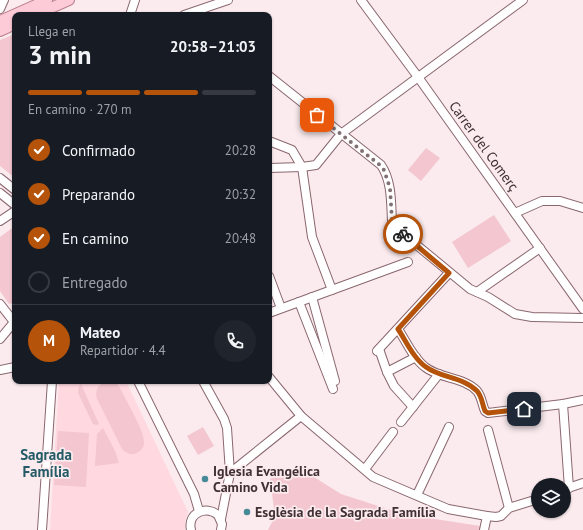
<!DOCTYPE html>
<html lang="es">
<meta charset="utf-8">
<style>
:root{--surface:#171b24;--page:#20242c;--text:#f1f3f6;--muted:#9ea1a6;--line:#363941;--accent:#b45309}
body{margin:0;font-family:"PT Sans",sans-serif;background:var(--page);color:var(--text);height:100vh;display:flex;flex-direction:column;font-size:15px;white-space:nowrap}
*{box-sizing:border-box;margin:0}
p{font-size:13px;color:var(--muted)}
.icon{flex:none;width:22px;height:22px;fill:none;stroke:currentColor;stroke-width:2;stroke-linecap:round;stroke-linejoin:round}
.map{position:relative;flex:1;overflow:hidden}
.details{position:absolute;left:12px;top:12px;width:260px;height:372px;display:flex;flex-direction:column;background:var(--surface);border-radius:8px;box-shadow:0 1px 3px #0004}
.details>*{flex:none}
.buttons{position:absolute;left:531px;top:478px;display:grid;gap:8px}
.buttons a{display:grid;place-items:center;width:40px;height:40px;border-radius:50%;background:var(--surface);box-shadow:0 1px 3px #0004;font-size:20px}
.pin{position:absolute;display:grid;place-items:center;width:34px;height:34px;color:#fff;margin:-17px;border-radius:8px;box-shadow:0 2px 6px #0006}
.courier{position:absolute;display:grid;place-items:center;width:40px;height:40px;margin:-20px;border:3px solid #b45309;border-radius:50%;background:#fff;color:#222;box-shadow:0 1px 5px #0007}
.head em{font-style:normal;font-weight:600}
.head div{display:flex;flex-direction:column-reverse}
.head{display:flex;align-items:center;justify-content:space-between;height:68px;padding:0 16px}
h1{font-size:26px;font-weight:600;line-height:30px}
.bar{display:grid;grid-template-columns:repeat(4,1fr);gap:6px 4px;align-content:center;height:48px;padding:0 16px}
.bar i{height:5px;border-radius:3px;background:var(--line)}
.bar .on{background:var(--accent)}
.bar p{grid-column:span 4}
.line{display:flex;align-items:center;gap:10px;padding:0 16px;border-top:1px solid var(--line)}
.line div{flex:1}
.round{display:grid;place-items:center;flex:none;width:42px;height:42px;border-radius:21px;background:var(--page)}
ol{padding:0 16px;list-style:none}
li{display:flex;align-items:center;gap:12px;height:44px}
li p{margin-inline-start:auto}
li .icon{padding:4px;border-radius:50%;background:var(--accent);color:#fff;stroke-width:4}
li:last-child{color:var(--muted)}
li i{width:22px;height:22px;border:2px solid var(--line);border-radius:50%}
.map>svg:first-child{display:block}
.built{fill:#ffd8e0}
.green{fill:#f3c6d0}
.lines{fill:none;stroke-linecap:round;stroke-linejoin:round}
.minor-casing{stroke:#8a676f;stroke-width:10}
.major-casing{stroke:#ba7f8d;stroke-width:12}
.minor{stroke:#fff;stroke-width:8}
.major{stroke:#fdcbd7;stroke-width:10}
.done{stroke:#817175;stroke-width:4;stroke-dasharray:0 7.2}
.route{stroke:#b45309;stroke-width:5}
.poi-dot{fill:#468a98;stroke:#fbebee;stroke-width:1.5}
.labels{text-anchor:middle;stroke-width:3.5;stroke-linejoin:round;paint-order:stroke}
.street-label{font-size:14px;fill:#403034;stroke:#fbebee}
.poi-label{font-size:14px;font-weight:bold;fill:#403034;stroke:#fbebee;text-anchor:start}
.neighbourhood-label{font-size:15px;font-weight:bold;fill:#245b66;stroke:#fbebee}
</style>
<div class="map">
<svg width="583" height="530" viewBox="0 0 583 530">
<rect width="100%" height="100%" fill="#fbebee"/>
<path class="built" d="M59,381H126L188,512L185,521V529L183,530H50Z"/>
<g class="green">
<path d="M15,34V178L0,166V40Z"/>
<path d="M426,148L440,158L421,181L408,170Z"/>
<path d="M494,215L511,241L468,268L452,242Z"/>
<path d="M15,226V302L9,304L0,291V237Z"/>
<path d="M109,381L114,382L119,386C125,399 143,428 144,441C145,447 140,453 133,454C129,455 125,452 122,449L97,399C94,389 99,383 109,381Z"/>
<path d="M81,384L99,424L97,425L93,424L78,393L79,386Z"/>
<path d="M203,427L214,446L198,455L187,436Z"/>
<path d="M103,428L115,451L119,463L95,466L97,434Z"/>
<path d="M58,431L89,433L86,487L54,485Z"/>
<path d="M298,467L341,494L403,514L480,526V530H268L275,516L270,479Z"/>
</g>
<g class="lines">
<g class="minor-casing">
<g id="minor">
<path d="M361,0L418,77L583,309"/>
<path d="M0,9L4,0"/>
<path d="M130,15L135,0"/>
<path d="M184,15L228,0"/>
<path d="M269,76L381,165C392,181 391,203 392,221L396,228L470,289L488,297L515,314L532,317L583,318"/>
<path d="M269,141L292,150L302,167L312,237L332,290"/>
<path d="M269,168L302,167L316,165L341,134L523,0"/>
<path d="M0,178L15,190"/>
<path d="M0,193L15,205"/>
<path d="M515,213L542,201H560L583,208"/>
<path d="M0,221L15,211"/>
<path d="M269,276L281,308"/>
<path d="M477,292L540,248"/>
<path d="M312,297L335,381"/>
<path d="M299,302L333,389"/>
<path d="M0,304L14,322"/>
<path d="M269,313L408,262"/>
<path d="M398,329C406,341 413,358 425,367C440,379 464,377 477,391C482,397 482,405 485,411L488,413L563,404L583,400"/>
<path d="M0,339L15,321"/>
<path d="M379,349L387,372L394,386L413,407"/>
<path d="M377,351L449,273"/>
<path d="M0,370L15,367"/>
<path d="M387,372L416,357"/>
<path d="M269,377L301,416L373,477L448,509L487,516L496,517L501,516L509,508L538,499"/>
<path d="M138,381L194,494L199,511"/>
<path d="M203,381L224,419L227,428L230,473L221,519"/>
<path d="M563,404L569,488"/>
<path d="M401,422L439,374"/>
<path d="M488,430L509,508"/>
<path d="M365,469L393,432"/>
<path d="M230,473L301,416"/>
<path d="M565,489L583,483"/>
<path d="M417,495L449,427"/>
<path d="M42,530L52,381"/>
<path d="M191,530C187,513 206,505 218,515L222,524L221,530"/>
<path d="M484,530L487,516"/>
</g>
</g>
<g class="major-casing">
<g id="major">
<path d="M35,15L69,0"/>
<path d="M0,21L47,0"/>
<path d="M0,31L15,24"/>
</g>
</g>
<use href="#minor" class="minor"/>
<use href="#major" class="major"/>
</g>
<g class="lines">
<path class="done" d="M317,115L381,166L384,170L390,188L392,221L396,228L403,234"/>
<path class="route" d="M403,234L449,273L398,329C406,341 414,359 426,367C441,378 463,377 477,391C482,396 482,404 485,411L488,413L524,409"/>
</g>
<g class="poi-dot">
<circle cx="205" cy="479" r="4"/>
<circle cx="247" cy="512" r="4"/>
</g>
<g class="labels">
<g class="street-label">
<text transform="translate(484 146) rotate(54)" y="5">Carrer del Comerç</text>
</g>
<g class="poi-label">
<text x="213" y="476">Iglesia Evangélica<tspan x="213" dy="16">Camino Vida</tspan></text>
<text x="255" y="517">Esglèsia de la Sagrada Família</text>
</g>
<g class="neighbourhood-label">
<text x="46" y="460">Sagrada<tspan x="46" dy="17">Família</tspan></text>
</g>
</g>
</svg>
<div class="buttons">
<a><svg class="icon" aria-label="layers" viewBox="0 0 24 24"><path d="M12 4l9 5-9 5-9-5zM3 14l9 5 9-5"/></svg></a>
</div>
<div class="pin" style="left:317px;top:115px;background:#ea580c"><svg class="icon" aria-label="bag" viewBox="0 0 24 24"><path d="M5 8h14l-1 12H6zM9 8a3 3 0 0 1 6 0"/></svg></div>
<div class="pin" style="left:524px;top:409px;background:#1f2937"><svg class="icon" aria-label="home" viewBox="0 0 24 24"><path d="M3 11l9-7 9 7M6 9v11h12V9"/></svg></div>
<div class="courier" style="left:403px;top:234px"><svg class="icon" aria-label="bike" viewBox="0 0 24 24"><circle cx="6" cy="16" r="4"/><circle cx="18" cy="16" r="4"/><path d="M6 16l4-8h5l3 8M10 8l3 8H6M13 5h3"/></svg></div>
<section class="details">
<div class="head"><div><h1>3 min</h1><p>Llega en</p></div><em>20:58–21:03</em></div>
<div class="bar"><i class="on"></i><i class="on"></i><i class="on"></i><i></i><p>En camino · 270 m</p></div>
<ol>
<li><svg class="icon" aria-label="check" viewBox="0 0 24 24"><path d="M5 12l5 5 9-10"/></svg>Confirmado<p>20:28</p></li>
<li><svg class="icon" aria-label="check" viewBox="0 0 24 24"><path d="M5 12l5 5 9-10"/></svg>Preparando<p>20:32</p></li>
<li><svg class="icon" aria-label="check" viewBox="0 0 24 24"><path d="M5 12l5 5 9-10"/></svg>En camino<p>20:48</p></li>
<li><i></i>Entregado</li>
</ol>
<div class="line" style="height:72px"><b class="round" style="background:var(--accent);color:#fff">M</b><div><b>Mateo</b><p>Repartidor · 4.4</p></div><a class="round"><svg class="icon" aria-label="phone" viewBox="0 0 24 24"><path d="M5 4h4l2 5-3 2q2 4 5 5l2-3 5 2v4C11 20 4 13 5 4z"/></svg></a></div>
</section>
</div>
